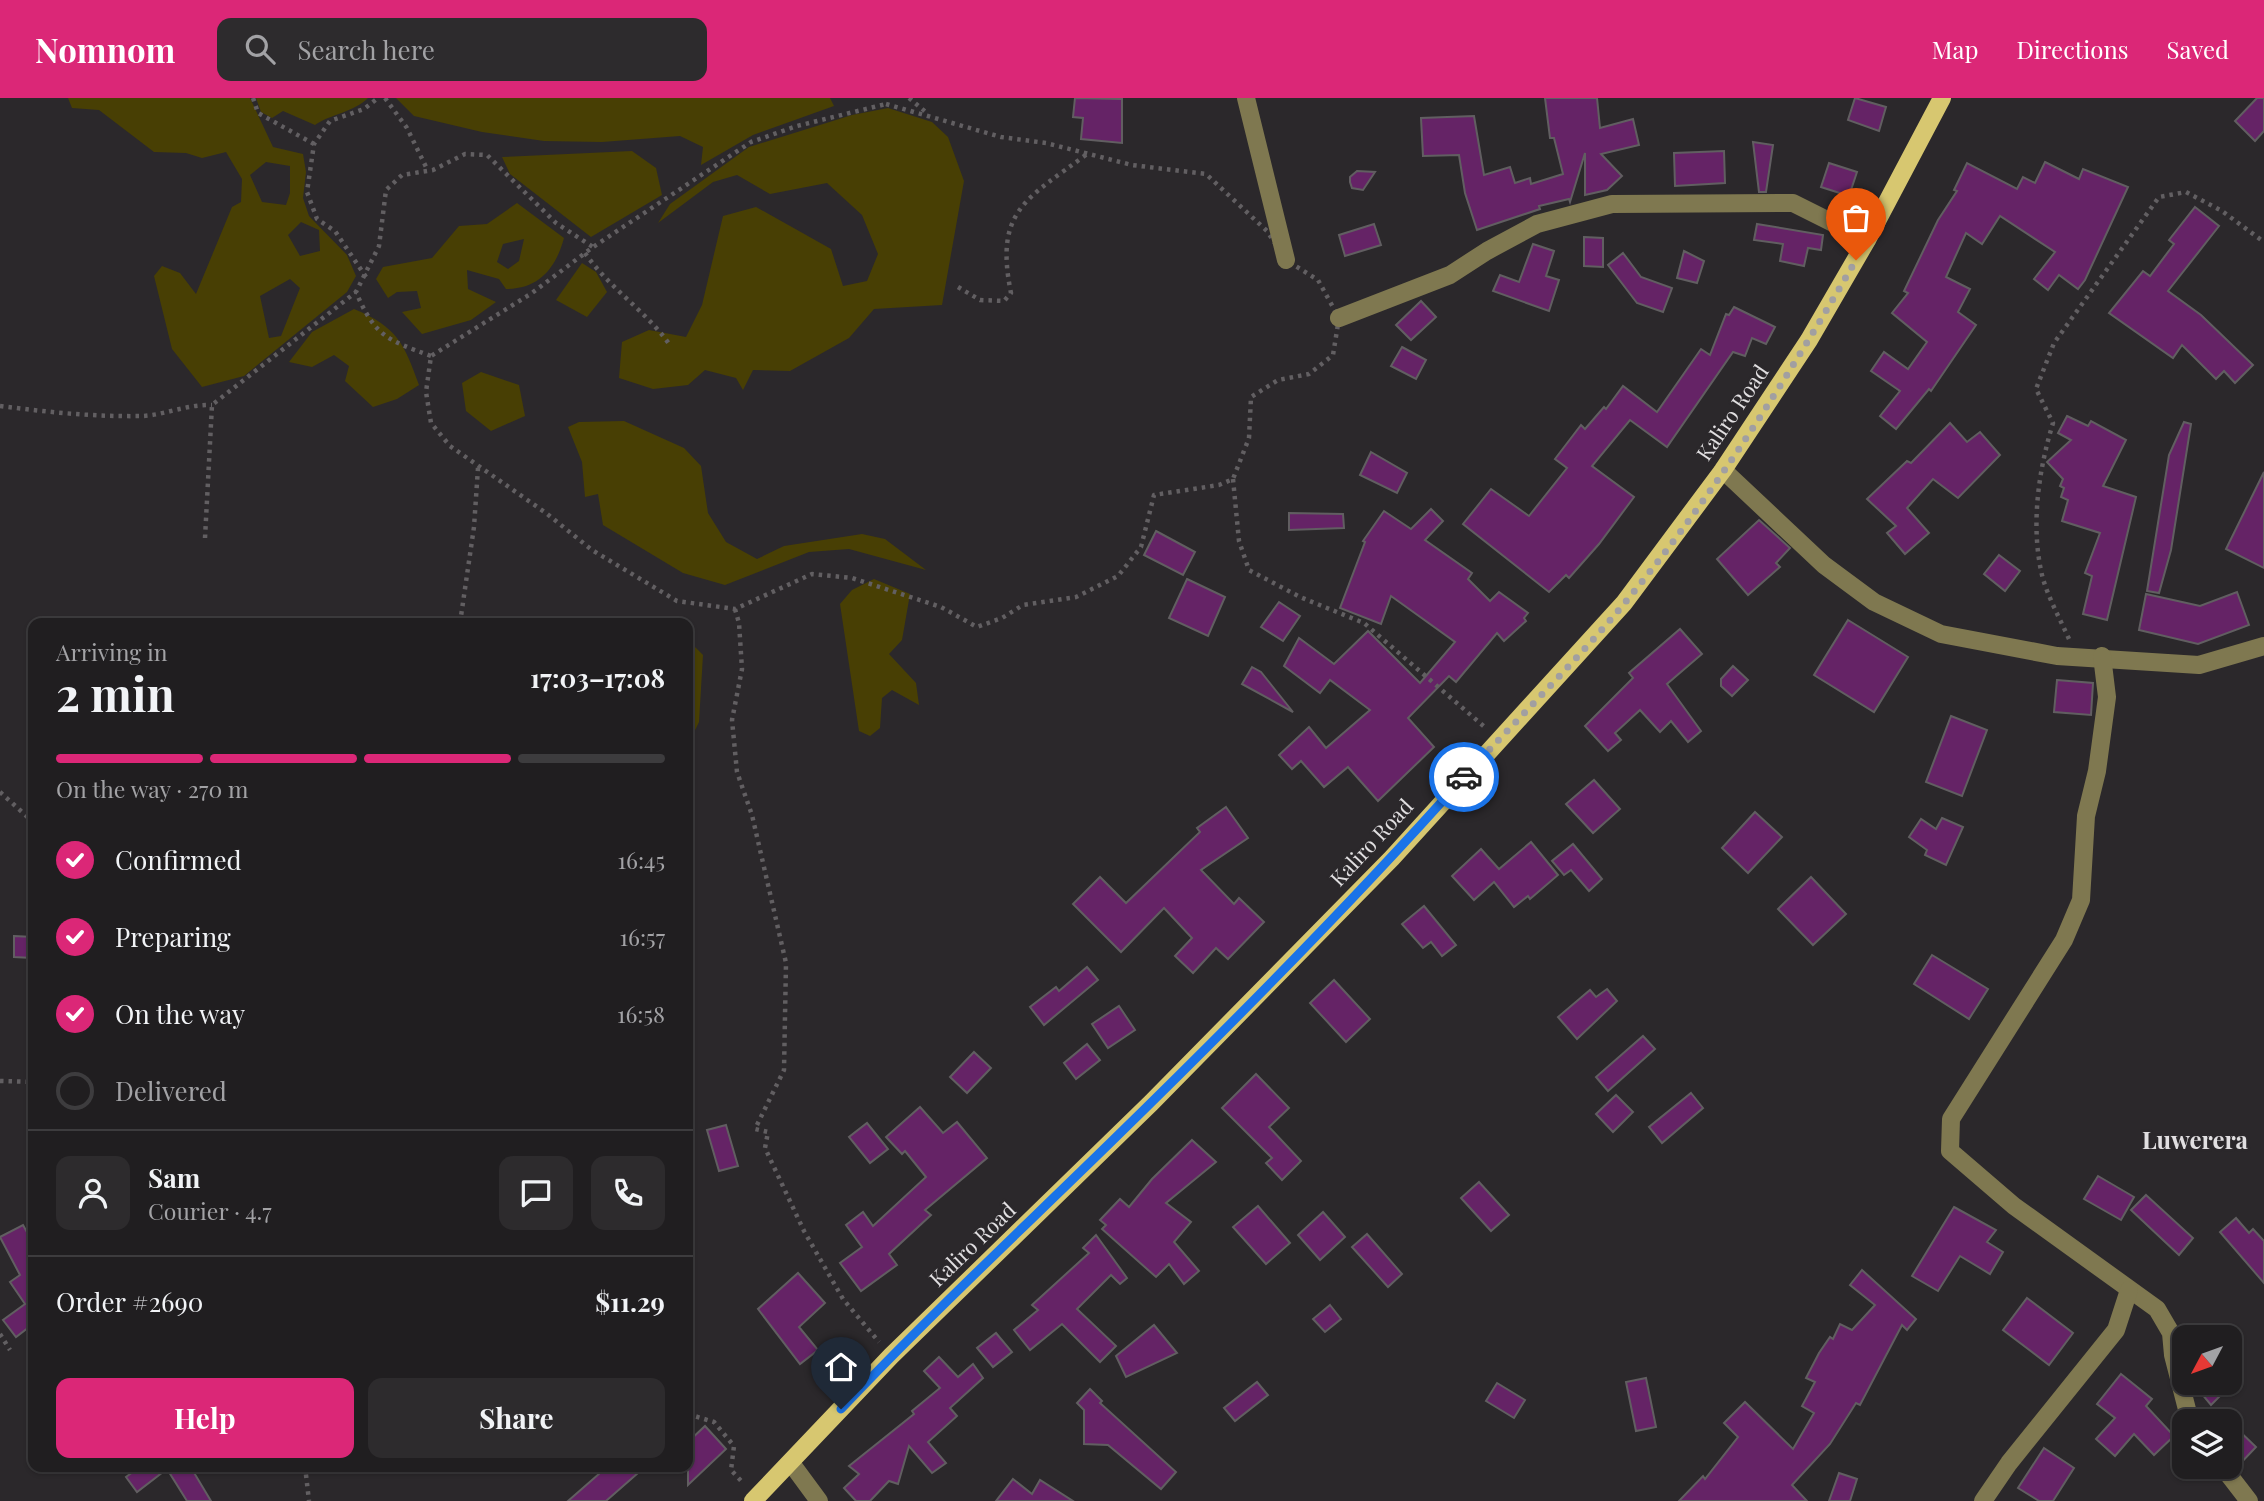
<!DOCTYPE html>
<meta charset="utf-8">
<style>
:root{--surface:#201e20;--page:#2d2b2d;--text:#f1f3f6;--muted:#a2a2a5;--line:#3d3c3e;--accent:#db2777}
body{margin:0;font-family:"Playfair Display",serif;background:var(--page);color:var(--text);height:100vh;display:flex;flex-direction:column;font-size:26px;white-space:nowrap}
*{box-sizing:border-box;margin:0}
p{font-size:23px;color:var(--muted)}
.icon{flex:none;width:38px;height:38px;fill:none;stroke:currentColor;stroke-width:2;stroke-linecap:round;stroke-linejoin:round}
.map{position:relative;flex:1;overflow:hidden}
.side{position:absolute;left:28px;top:520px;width:665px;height:854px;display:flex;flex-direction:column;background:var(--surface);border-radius:14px;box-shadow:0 2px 5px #0004,0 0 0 2px var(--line)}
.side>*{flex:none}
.needle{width:46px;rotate:229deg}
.buttons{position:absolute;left:2172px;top:1227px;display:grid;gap:14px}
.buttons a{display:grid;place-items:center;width:70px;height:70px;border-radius:14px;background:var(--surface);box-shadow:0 2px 5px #0004,0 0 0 2px var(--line);font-size:35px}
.pin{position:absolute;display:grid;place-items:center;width:60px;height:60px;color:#fff;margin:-72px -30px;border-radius:50% 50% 50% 0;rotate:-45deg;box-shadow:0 0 7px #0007}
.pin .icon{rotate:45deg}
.courier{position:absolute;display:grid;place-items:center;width:70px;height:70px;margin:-35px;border:5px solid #1a73e8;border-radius:50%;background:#fff;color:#222;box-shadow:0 2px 9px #0007}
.overview em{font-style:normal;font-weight:700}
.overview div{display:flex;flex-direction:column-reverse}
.overview{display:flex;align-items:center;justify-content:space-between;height:119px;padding:0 28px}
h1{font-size:46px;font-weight:700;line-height:52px}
.bar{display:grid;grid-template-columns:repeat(4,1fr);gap:10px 7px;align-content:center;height:84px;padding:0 28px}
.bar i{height:9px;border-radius:5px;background:var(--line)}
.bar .on{background:var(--accent)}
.bar p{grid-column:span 4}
.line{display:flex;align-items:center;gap:18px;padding:0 28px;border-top:2px solid var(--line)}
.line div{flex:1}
.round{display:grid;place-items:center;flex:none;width:74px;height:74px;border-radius:14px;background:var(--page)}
ol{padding:0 28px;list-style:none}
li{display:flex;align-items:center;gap:21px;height:77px}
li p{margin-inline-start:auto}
li .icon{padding:7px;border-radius:50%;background:var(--accent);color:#fff;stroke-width:4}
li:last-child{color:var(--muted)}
li i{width:38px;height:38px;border:4px solid var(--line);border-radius:50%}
.button{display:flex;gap:14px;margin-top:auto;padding:14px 28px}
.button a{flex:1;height:80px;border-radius:14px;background:var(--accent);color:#fff;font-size:28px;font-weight:700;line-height:80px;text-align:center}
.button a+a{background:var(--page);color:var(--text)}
header{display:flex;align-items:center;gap:42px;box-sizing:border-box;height:98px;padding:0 35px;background:var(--accent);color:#fff}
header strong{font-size:33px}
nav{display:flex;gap:38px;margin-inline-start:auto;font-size:24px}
.search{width:490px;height:63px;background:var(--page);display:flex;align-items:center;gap:18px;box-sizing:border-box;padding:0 24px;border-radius:14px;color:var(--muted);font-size:26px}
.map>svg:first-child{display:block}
.green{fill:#483f04;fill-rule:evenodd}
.building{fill:#652366;stroke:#615e61;stroke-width:2}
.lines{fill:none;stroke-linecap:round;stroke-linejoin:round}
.path{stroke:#625f62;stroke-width:4.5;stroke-dasharray:3.5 5;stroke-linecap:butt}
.minor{stroke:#7f7850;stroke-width:18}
.major{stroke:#d7c770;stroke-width:18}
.done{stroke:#a19fa1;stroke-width:7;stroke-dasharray:0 12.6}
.route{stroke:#1a73e8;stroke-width:9}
.labels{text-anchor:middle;stroke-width:5;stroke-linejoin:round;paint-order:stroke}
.street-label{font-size:21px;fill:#e1dfe1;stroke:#2b282b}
.quarter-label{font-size:24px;font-weight:bold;fill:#e1dfe1;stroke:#2b282b}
</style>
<header>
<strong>Nomnom</strong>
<div class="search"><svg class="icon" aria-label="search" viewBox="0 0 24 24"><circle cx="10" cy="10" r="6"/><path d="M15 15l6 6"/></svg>Search here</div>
<nav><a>Map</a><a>Directions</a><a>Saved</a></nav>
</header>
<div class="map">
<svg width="2264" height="1403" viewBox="0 0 2264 1403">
<rect width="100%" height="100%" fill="#2b282b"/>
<g class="green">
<path d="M68,0H250L273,49L303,56L306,74L303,100L309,118L347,157L356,178L347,194L244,278L202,289L172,251L154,178L162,168L180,175L196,196L232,109L241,104L242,81L226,54L202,60L186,55L154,54L99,12L72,10ZM266,64L290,68V95L286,107L262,104L250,77ZM301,124L319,132L320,153L300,158L288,137ZM290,181L300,190L281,238L269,240L260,198Z"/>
<path d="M256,0H368C354,14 331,16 315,27L283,13L272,20L261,14Z"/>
<path d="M396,0H830L834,8L753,37L701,67L703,49L680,38L602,44L544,43L482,34L414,18Z"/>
<path d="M888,10L932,24L948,39L964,83L942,207L874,211L849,240L790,273L753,272L743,292L736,280L705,272L688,287L653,291L619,280L622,244L649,232L686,239L702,207L723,118L756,109L831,151L843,188L867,183L878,156L862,117L827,85L770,96L737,77L713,84L658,125L670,106L749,49L852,17Z"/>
<path d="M632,53L656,70L662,97L591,139L510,76L502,59Z"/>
<path d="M517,105L564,140C556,170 539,191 506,191L499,181L467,172L468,191L496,204L471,222L422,236L402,214L421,210L417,193L397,194L388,200L376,181L383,169L432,160L459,128L487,126ZM524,141L519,163L508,171L497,164L503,146Z"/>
<path d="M582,165L596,174L607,194L587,219L556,202Z"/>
<path d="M354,211C397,229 404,245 419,287L397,301L373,309L345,283L349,268L334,257L312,269L289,264L312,234Z"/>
<path d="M481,274L519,287L525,318L491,333L466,313L462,285Z"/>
<path d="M624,323L684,350L701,368L708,415L726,444L757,461L784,448L862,436L885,441L926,472L849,451L809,454L725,487L683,475L603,427L598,396L585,399L582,364L568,329L579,324Z"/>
<path d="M874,481L910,496L902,542L889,556L916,585L919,607L892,592L882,600L880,630L870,638L859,633L840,506L852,492Z"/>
<path d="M688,542L703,557L699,624L688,647Z"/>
</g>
<g class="building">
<path d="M1075,0L1122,1V45L1081,41L1083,20L1073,19Z"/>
<path d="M1545,0H1597L1600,30L1633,21L1639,47L1601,56L1622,78L1607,92L1585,97V55L1570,104L1569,101L1539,108L1540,111L1477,132L1465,95L1459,57L1423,58L1421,20L1474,18L1484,77L1510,69L1515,85L1530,80L1531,86L1563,76L1554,40H1550Z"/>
<path d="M1855,0L1886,9L1879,33L1848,22Z"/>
<path d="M2257,0H2264V33L2255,43L2235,23Z"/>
<path d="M1753,44L1773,47L1766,94H1759Z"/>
<path d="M1724,53L1725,85L1675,88L1674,55Z"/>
<path d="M2045,64L2079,81L2083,71L2128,89L2085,182L2078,191L2059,177L2048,192L2034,181L2055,154L2000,118L1982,146L1966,135L1946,179L1970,191L1958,214L1976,227L1931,293L1929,291L1896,331L1880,318L1900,293L1871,273L1884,254L1908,271L1927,244L1892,215L1908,195L1904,193L1938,122L1957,93L1954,92L1967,65L2017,91L2023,79L2035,85Z"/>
<path d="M1829,65L1857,74L1849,98L1821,89Z"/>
<path d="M1357,73L1375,74L1363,92L1352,90L1350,84V79Z"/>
<path d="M2195,109L2219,128L2168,193L2201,217L2253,267L2235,285L2224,273L2216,281L2182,247L2173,260L2109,215L2143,173L2150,178L2174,146L2169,142Z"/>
<path d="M1374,126L1381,147L1345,158L1339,137Z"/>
<path d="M1757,126L1823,137L1821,152L1808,150L1804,168L1780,163L1783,146L1754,142Z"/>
<path d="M1584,139L1603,140V169L1584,168Z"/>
<path d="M1533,146L1554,153L1546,178L1559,182L1549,213L1493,193L1500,177L1519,184Z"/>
<path d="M1684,153L1704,163L1697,185L1677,180Z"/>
<path d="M1623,155L1641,179L1672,190L1663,214L1637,205L1608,167Z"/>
<path d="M1421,203L1436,219L1411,242L1396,227Z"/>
<path d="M1734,209L1775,229L1766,246L1752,240L1745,258L1733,254L1667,349L1630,322L1592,368L1634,399L1599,446L1569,480L1566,477L1549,494L1463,426L1491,391L1529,418L1567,370L1555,361L1581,327L1585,331L1604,309L1606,311L1623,288L1657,314L1701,251L1710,257L1726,216L1729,217Z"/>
<path d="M1402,249L1426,262L1416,281L1391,268Z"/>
<path d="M2067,318L2088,328L2091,323L2126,342L2103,388L2136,399L2107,522L2083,516L2092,478L2085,475L2100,435L2062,423L2068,402L2061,399L2064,390L2060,388L2063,381L2047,364L2071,342L2058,335Z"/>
<path d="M2184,324L2191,326L2171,452L2159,495L2147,493L2169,357Z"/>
<path d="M1950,325L1967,344L1980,334L2000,357L1958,400L1933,381L1907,410L1929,435L1905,456L1887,435L1896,428L1867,401L1907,363L1911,365Z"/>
<path d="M1371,354L1407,375L1397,395L1360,377Z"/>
<path d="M2264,374V470L2226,451Z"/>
<path d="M1431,411L1443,423L1425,442L1472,475L1468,481L1490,503L1499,494L1528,515L1524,520L1526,523L1504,543L1497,535L1456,584L1449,578L1408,620L1434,649L1378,703L1348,669L1324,689L1301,663L1292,671L1279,657L1309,629L1326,650L1370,612L1330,582L1320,595L1284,568L1299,540L1334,566L1368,533L1420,585L1455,544L1391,498L1381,526L1340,510L1365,444L1363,443L1384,413L1411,431Z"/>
<path d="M1289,415L1343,416L1344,430L1289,432Z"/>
<path d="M1759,422L1790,450L1776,465L1780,469L1748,497L1717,461Z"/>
<path d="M1156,433L1195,454L1183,477L1144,457Z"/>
<path d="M1999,457L2020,473L2005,493L1984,476Z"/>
<path d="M1187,481L1225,499L1208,538L1169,520Z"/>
<path d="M2237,494L2249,527L2198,546L2139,532L2146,496L2200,508Z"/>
<path d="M1279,504L1300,518L1283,543L1261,529Z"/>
<path d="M1848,522L1908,559L1874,614L1814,577Z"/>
<path d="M1680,531L1702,556L1667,586L1701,633L1688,644L1671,623L1660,634L1640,612L1615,635L1621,642L1608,653L1585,628L1633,580L1629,575Z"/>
<path d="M1733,568L1748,582L1732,598L1721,588V581Z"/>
<path d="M1252,569L1261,574L1293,614L1242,586Z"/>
<path d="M2057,582L2093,585L2091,617L2054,614Z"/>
<path d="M1951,618L1987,632L1962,698L1926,684Z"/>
<path d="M1594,682L1620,711L1593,735L1566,706Z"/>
<path d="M1226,709L1248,740L1201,772L1234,806L1239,800L1264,824L1228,861L1216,850L1193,875L1175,858L1192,840L1164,810L1121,854L1073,806L1100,779L1126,805L1200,734L1197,730Z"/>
<path d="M1755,714L1782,739L1748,775L1722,750Z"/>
<path d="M1942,720L1963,729L1946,767L1925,757L1927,752L1909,739L1921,721L1936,731Z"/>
<path d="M1531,744L1558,777L1530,801L1528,798L1514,809L1494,784L1474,802L1452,778L1481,751L1499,771Z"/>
<path d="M1573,746L1602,781L1589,793L1571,772L1564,777L1552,763Z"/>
<path d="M1811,779L1846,816L1813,847L1778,811Z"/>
<path d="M1424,808L1456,847L1442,858L1431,844L1423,850L1402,826Z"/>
<path d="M14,838L33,839L32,860L14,859Z"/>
<path d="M1932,857L1988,891L1969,921L1914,886Z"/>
<path d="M1087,869L1098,882L1044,927L1030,909L1056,889L1059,893Z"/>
<path d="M1334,882L1370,921L1346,944L1310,905Z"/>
<path d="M1607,891L1617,903L1577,941L1558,919L1590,892L1596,899Z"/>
<path d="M1119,908L1135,932L1108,950L1092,926Z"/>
<path d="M1643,938L1655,951L1608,993L1596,979Z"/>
<path d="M1087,946L1100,962L1076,981L1064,965Z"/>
<path d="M974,954L991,970L967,995L950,979Z"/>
<path d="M1256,976L1289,1010L1269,1029L1301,1063L1282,1082L1266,1065L1272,1060L1222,1010Z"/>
<path d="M1691,995L1703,1010L1662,1045L1649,1029Z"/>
<path d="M1616,997L1633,1014L1613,1034L1596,1016Z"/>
<path d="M920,1009L943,1035L957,1024L987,1060L925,1112L931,1117L889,1156L897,1167L861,1193L840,1165L862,1149L846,1127L863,1114L873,1128L926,1079L905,1053L902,1056L886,1039Z"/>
<path d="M867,1025L888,1051L870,1065L849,1039Z"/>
<path d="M726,1027L738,1068L719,1073L707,1032Z"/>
<path d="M1192,1042L1216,1064L1166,1105L1191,1124L1174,1144L1199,1173L1184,1186L1169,1166L1156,1179L1102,1131L1106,1127L1100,1122L1120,1101L1129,1109L1152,1081Z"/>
<path d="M2098,1078L2134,1099L2121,1122L2084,1101Z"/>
<path d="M1479,1084L1509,1117L1491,1133L1461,1100Z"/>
<path d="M2146,1097L2193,1140L2179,1157L2131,1112Z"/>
<path d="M1258,1108L1290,1145L1266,1166L1233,1129Z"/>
<path d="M1954,1109L1996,1132L1987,1144L2003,1154L1990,1176L1960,1158L1938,1193L1912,1178Z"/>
<path d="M1323,1114L1345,1139L1320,1162L1298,1137Z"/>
<path d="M2236,1120L2249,1135L2253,1131L2264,1143V1185L2220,1134Z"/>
<path d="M23,1127L33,1145V1226L16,1239L3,1222L25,1206L10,1184L20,1177L0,1139Z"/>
<path d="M1367,1136L1402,1176L1388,1189L1352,1149Z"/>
<path d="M1096,1137L1127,1180L1120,1186L1111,1177L1077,1211L1116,1248L1100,1264L1062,1226L1030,1252L1014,1232L1038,1212L1032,1207L1089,1155L1083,1150Z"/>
<path d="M1862,1172L1916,1221L1907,1232L1902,1227L1860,1307L1856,1305L1830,1346L1792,1387L1807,1403H1679L1703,1378L1705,1381L1738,1339L1724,1325L1745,1304L1793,1351L1814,1315L1802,1308L1815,1284L1806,1280L1819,1255L1830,1239L1833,1241L1840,1226L1852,1232L1875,1207L1850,1187Z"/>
<path d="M798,1175L825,1205L799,1229L818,1252L800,1266L758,1211Z"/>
<path d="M2027,1200L2073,1235L2049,1267L2003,1232Z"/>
<path d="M1330,1207L1341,1221L1325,1234L1313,1221Z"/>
<path d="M1154,1227L1177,1255L1126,1279L1116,1258Z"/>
<path d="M996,1235L1012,1254L993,1269L977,1250Z"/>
<path d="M939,1259L958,1279L973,1266L983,1280L950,1310L957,1318L928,1344L946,1365L932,1375L909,1348L898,1386L889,1383L870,1403H856L844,1390L859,1376L849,1368L914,1316L912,1313L940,1290L924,1273Z"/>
<path d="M2121,1276L2152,1301L2146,1308L2174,1338L2154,1357L2134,1336L2115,1358L2096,1341L2115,1320L2097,1306Z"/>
<path d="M1646,1280L1656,1329L1636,1333L1626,1284Z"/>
<path d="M1257,1284L1268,1297L1235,1323L1224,1310Z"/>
<path d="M2192,1284H2215L2224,1294L2211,1307Z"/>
<path d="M1497,1285L1525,1302L1514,1320L1486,1303Z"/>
<path d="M1090,1291L1102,1303L1100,1305L1176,1374L1161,1391L1108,1347L1084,1346V1312L1077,1305Z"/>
<path d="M2230,1324L2256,1349L2237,1369L2230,1360Z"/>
<path d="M705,1328L726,1351L688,1387V1344Z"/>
<path d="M2044,1350L2074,1370L2053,1403H2039L2018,1390Z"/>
<path d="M141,1368H190L211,1403H187L167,1371L137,1394L126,1379Z"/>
<path d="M608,1368H646L606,1403H568Z"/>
<path d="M1839,1375L1857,1381L1850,1403H1829Z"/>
<path d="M1013,1381L1032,1396L1040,1382L1073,1403H996Z"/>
</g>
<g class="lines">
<g class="path">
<path d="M253,0L258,15L314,46"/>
<path d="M385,0L407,30L428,73"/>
<path d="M909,0L927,15"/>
<path d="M886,6L1001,39L1046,45L1132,67L1206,76L1267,133L1286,162L1318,182L1339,220L1333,257L1309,276L1278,282L1251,299L1249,340L1233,381L1219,387L1154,397L1141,449L1118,478L1076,499L1023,507L1002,520L977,529L941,509L852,480L812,476L735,511L677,503L592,452L546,415L450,348L431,325L426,294L431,258L532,195L593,149L751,44L797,28Z"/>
<path d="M585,155C609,190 645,212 670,247"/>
<path d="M366,179L335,133L317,121L307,94L314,46L330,23L364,11L378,0"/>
<path d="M958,189L980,202L1004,203L1011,195C994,112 1027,101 1087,56"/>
<path d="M431,258C388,242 375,239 356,194L379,148L386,92L402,77L433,72L465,56L487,57L556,125L593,149"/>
<path d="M0,308C47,314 94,319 142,318C165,317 187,306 212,307"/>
<path d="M1233,381L1239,443L1249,472L1300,499L1364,525L1487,631"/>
<path d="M205,440L212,307L356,194"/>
<path d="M735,511L739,525L742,571L732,622L737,674L752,717L786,865L784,972L755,1031L768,1034L765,1050L804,1133L843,1201L879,1244"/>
<path d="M460,525L474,429L478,370"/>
<path d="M2069,541C2060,521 2049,501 2043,481C2030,431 2038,374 2053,325L2036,291L2054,245L2159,99L2186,94L2222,113L2264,144"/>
<path d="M0,694L33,724"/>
<path d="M0,983L33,984"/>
<path d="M0,1236L10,1252"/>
<path d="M688,1316L714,1324L734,1348L731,1372L744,1386"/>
<path d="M305,1368L309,1403"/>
</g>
<g class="minor">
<path d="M1246,0L1286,162"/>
<path d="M1339,220L1450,177L1487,153L1537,126L1612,106L1793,105L1867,142"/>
<path d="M1723,372L1824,467L1874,504L1941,536L2057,558L2199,567L2264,548"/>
<path d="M2102,558L2107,599L2097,673L2086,718L2081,802L2064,842L1951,1021L1950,1053L2014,1108L2157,1211L2171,1235L2173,1257L2190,1323"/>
<path d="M791,1365L819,1403"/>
<path d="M2222,1368L2249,1403"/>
<path d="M1983,1403L2009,1365L2116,1232L2129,1192"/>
</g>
<path class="major" d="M753,1403L891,1258L1151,1005L1392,760L1624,505L1723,372L1809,242L1867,142L1942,0"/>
</g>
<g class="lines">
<path class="done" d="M1464,679C1517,621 1573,567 1623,507C1711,401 1787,281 1856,162"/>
<path class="route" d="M841,1311C928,1219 1021,1132 1111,1044C1232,926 1352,805 1464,679"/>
</g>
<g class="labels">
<g class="street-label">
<text transform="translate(1733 315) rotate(-56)" y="7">Kaliro Road</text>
<text transform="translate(1372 745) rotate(-47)" y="7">Kaliro Road</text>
<text transform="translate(973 1147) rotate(-44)" y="7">Kaliro Road</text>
</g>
<g class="quarter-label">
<text x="2195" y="1051">Luwerera</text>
</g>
</g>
</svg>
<div class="buttons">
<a><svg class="needle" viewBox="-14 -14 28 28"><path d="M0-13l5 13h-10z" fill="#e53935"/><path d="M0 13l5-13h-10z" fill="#a2a2a5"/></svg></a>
<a><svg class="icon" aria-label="layers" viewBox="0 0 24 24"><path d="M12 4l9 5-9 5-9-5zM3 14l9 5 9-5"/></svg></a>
</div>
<div class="pin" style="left:1856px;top:162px;background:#ea580c"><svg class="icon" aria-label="bag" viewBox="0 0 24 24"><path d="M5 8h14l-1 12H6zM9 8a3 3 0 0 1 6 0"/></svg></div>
<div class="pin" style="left:841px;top:1311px;background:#1f2937"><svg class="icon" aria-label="home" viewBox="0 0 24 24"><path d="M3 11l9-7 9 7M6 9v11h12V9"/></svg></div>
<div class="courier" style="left:1464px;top:679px"><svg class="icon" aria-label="car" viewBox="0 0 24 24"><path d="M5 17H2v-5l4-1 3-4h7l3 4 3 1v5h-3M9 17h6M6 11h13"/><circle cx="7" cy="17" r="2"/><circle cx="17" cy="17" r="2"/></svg></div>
<section class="side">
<div class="overview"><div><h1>2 min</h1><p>Arriving in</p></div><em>17:03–17:08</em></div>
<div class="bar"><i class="on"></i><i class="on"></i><i class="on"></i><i></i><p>On the way · 270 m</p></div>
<ol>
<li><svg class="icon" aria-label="check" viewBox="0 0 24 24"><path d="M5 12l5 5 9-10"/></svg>Confirmed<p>16:45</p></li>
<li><svg class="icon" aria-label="check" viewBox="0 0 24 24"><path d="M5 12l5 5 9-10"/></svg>Preparing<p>16:57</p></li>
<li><svg class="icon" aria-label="check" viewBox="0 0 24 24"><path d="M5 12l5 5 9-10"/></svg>On the way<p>16:58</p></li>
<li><i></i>Delivered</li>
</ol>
<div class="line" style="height:126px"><a class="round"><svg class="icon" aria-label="person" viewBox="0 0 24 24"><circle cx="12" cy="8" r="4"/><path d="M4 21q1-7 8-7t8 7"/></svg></a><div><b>Sam</b><p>Courier · 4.7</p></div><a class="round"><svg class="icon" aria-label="chat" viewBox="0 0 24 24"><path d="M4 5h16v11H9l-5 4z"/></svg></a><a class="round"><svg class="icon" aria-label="phone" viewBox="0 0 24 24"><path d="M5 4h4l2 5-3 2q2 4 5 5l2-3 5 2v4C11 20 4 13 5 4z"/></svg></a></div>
<div class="line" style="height:91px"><div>Order #2690</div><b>$11.29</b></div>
<div class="button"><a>Help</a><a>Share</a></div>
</section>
</div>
